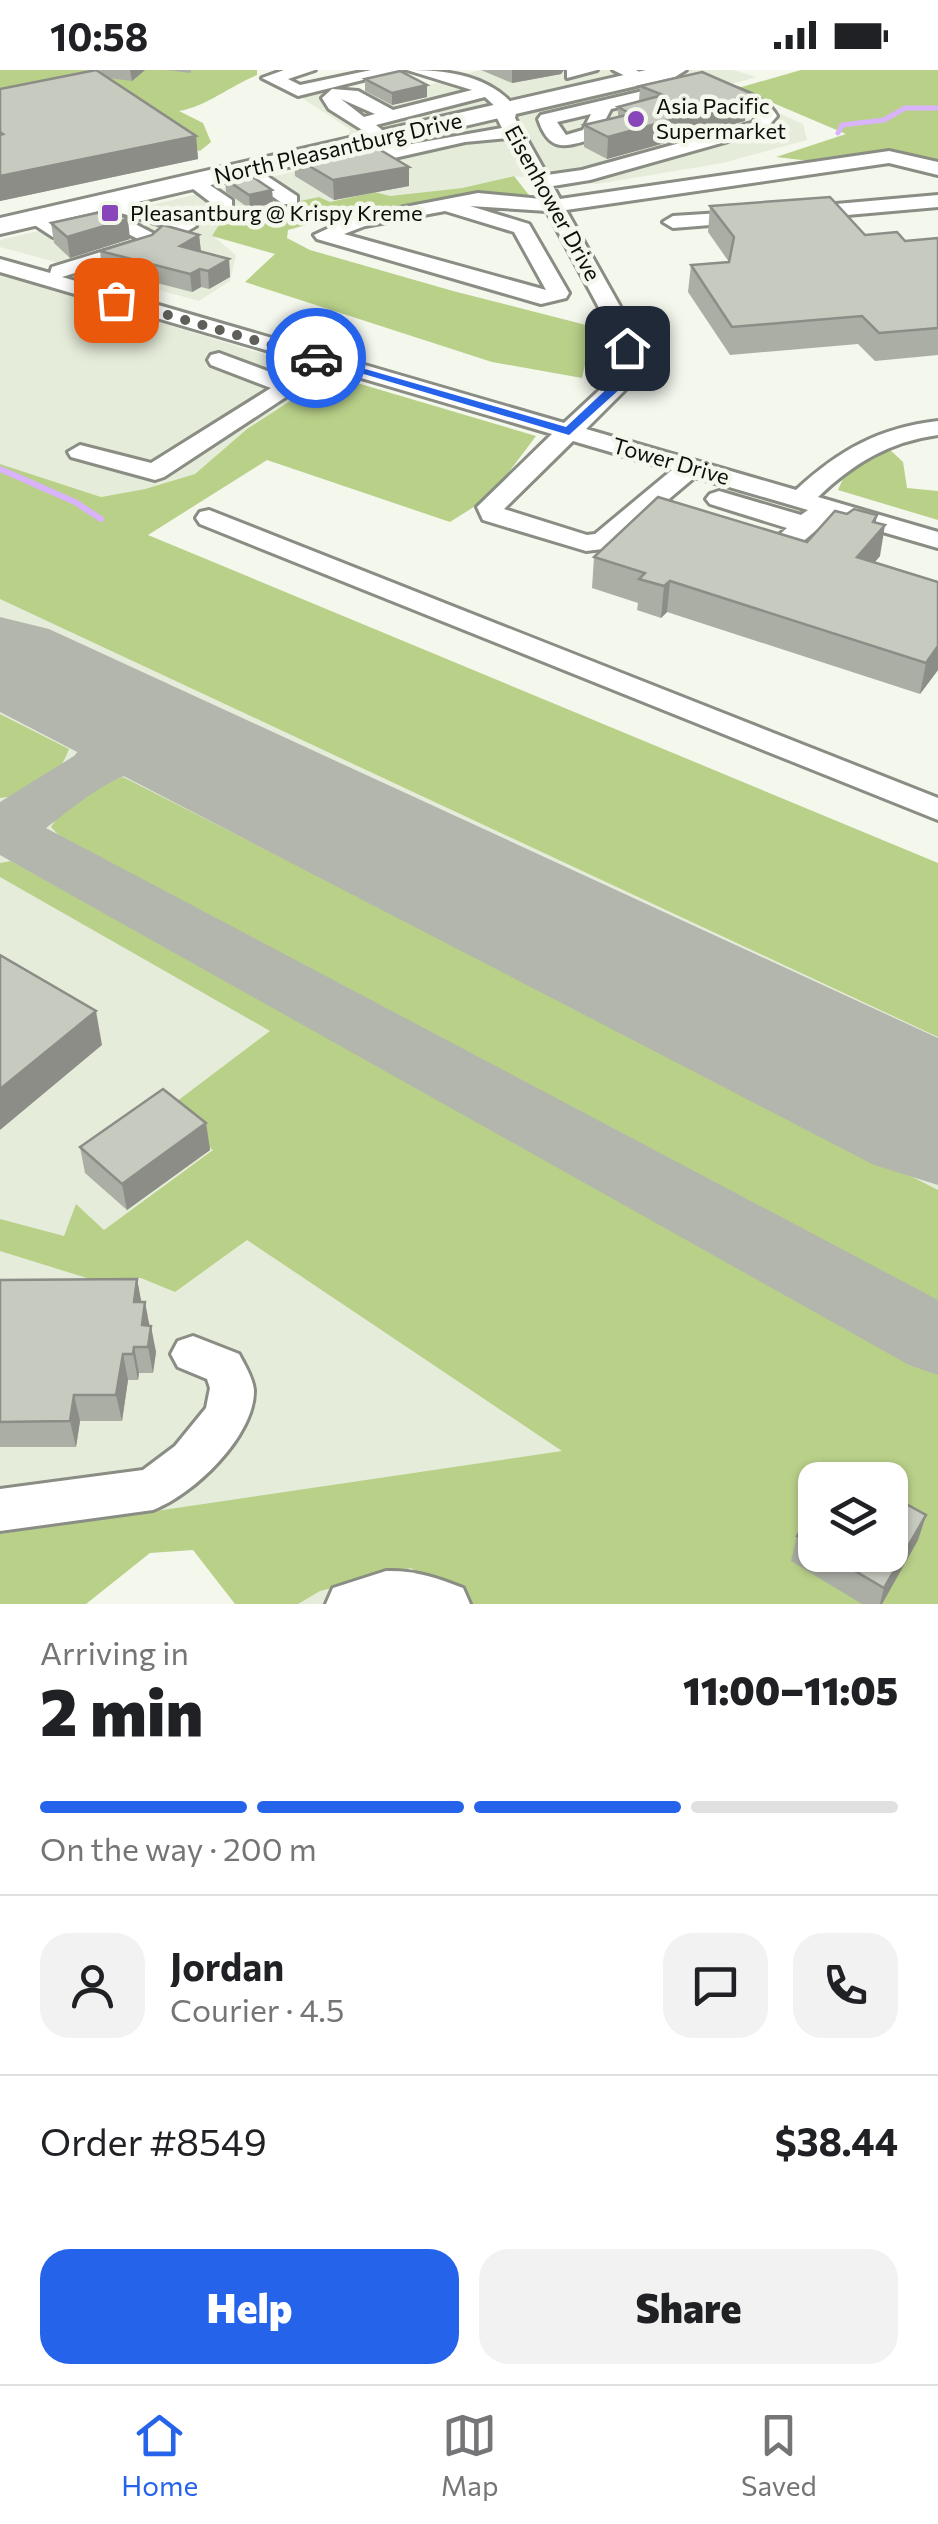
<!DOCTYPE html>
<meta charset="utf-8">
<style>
:root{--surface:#fff;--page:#f2f2f2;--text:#202124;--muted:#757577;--line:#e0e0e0;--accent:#2563eb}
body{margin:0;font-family:Commissioner,sans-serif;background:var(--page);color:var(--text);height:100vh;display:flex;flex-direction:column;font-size:38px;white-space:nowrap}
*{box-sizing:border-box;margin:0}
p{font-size:32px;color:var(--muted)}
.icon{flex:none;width:55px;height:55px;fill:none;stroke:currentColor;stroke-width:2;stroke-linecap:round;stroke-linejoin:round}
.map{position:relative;height:1534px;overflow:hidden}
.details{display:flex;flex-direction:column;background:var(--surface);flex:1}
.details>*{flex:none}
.controls{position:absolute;left:798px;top:1392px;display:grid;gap:20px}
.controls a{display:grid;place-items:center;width:110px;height:110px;border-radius:20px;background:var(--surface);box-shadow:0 2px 8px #0004;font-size:50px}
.pin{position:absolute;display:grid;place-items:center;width:85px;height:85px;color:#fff;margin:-42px;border-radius:20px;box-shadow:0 5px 15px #0006}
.courier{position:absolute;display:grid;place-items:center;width:100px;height:100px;margin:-50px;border:8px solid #2563eb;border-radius:50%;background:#fff;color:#222;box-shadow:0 2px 12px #0007}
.summary em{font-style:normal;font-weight:800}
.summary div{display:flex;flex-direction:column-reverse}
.summary{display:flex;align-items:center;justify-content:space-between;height:170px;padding:0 40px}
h1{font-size:65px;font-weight:800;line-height:75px}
.bar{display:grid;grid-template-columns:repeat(4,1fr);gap:15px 10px;align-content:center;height:120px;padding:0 40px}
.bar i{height:12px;border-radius:8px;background:var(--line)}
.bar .selected{background:var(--accent)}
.bar p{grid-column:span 4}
.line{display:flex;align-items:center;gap:25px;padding:0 40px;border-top:2px solid var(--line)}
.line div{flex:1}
.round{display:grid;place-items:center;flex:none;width:105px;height:105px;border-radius:30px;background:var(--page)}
.primary-button{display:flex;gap:20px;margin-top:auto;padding:20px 40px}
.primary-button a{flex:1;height:115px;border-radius:30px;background:var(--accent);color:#fff;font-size:40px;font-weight:800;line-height:115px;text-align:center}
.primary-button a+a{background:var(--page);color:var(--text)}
.status{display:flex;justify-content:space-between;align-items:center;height:70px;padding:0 50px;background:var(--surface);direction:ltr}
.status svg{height:28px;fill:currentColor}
.tab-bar{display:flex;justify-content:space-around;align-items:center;height:140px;border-top:2px solid var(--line);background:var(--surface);font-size:28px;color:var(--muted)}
.tab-bar a{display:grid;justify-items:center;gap:5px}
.tab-bar .selected{color:var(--accent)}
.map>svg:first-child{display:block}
.built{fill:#e6ecda;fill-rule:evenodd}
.green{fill:#b9d089;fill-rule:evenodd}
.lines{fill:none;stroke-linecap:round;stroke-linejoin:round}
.stream-far1{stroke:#d9b3fb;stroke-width:5}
.stream{stroke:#d9b3fb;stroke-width:6}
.taxiway{fill:#b3b6ad;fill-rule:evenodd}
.runway{fill:#b3b6ad;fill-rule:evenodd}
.minor-casing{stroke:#898d83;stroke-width:6}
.major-casing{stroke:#898d83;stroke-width:6}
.minor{fill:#fff;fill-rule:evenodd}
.major{fill:#fff;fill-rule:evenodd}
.wall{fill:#aaaea4}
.shaded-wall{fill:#8b8d86}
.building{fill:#c6cabf;stroke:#8b8d86;stroke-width:2.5}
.route{fill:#2563eb}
.done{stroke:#5d6059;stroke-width:10;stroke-dasharray:0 18}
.poi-dot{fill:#8946ba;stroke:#f3f7ec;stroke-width:4}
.labels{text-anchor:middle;stroke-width:9;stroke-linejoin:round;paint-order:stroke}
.far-poi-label{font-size:22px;fill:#0c0e0a;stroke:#f3f7ec;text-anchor:start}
.far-street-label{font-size:22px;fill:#0c0e0a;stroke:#f3f7ec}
</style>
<div class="status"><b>10:58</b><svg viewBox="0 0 49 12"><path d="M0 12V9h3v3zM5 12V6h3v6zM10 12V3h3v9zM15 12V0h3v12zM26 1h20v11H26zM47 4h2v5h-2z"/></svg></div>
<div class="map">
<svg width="938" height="1534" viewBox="0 0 938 1534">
<rect width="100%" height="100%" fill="#f3f7ec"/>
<g class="built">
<path d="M480,0H733L756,7L721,17L803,54L807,70L723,93L597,114L513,106L462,118L390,126L375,122L330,132L213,166L236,185L230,211L199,231L0,177V170L331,93L351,60L299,26L344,15L379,30Z"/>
<path d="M0,205L60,221L330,305L247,359L195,404L145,419L101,427L0,394Z"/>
<path d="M0,408L938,804V1534H249L181,1439L0,1466ZM815,1410H890V1485H815Z"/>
</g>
<g class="green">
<path d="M0,0H257V5C230,16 207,36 179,41L203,53L211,72L200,81L0,28Z"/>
<path d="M801,0H938V92L894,80L810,91L776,87L846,64L738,18Z"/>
<path d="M514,106L532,129C451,135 367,138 288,160L287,168L310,180L453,221L586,255L588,282L582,308L492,292L245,212L275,184L212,166L224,147L319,127L330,132L375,122L390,126L462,118Z"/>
<path d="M330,305L536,366L491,426L450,452L267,390L148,465L938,793V967L0,529V394L101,427L145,419L195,404L247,359Z"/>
<path d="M887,377L903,392L907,418L938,421V450L838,420L847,400Z"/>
<path d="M0,644L69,679C55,714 38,724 0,728Z"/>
<path d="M123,707L938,1120V1242L70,777L51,757C70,728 91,718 123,707Z"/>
<path d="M11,791L938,1300V1534H465L411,1498L320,1521L298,1534H235L193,1480L150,1483L86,1534H0V1464L562,1381L247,1170L175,1222L141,1208L90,1209L0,1181V1149L64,1166L76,1134L104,1160L213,1080L164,1041L270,961L0,807V793ZM815,1410H890V1485H815Z"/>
</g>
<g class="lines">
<path class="stream-far1" d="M838,63L842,55L884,50L905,38H938"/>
<path class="stream" d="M0,399L75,432L101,449"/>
<g class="taxiway">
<path d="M101,621C124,627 140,640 145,664H174L224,675L233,688L224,701C197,708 174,697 147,700C111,704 74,737 46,758L938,1230V1305L909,1295L0,785V732L74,686L83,676L87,662L72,638L81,626Z"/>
<path d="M772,940L938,1008V1066L747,983L737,965L747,947Z"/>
</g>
<path class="runway" d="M0,547L49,559L938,968V1115L874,1095L0,642Z"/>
<g class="minor-casing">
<g id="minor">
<path d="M284,0H315L288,9L300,15L371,0H403L298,26L262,8Z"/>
<path d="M407,0C447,0 490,5 517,39L515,48L547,105L582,100L752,53L759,45L709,23V15C729,13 768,28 777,46L764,61L590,110L553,116L560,129L889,81L938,92V105L889,93L566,140L626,247L638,279L630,315L586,359L796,420C839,380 879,358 938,351V365C888,372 854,393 818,427L938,462V478L831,447C792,481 793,487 741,474L737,468L741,462L779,465L787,458L710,434L706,429L710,424L719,421L801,445L808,440L695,407L612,477L603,479L586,481L483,450L477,437L552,364L0,202V189L50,203L52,197L140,170L111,155L53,167L30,152V144H44L57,154L114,143L164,169L153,179L62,207L564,353L607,313L616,279L604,247L547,141L470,136L529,154L569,223L566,228L541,234L317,169L314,165L353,147L478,123L541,129L508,68L465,72L381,91L350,78V70H364L383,79L502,58L497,48L499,40L485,27L376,55L392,68L383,73L329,39L322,28L332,19L358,21L393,40L472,20ZM341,29L375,44L364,47ZM445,141L514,162L546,220L344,164L365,156ZM573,371L672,400L595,464L587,465L504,439Z"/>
<path d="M567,0H597L567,8Z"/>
<path d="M613,0H636L649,8L640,13Z"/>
<path d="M681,12L687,13V21L611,39L596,68C567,76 550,85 538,49L541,45ZM591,44L583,60L566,65L557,52Z"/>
<path d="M247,93L297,126V134H283L240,103V95Z"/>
<path d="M195,105L232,130V138H218L188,115L185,111Z"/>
<path d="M938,125V137L802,149L792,143L802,137Z"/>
<path d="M124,132L193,152L196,156L186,162L117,142V134Z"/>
<path d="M753,141L763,147L760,151L673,158L663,152L673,146Z"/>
<path d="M219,283L297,312L301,317L164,407L155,410L71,387L68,382L80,375L151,393L271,318L211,295L208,290L211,285Z"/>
<path d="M209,440L938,728V750L200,454L196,448L200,442Z"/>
<path d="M193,1266L239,1284C244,1294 253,1308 254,1320C255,1366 193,1425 153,1440L0,1461V1419L143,1400L175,1376L206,1338L210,1318L207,1309L178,1297L171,1284L178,1271Z"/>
<path d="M386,1501C414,1500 438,1508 463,1518L470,1534H326L333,1518Z"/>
</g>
</g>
<g class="major-casing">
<path id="major" d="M646,0H686L675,7L0,164V148Z"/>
</g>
<use href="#minor" class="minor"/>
<use href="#major" class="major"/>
</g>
<g class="wall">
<path d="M100,0H145L132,11L108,8L196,66L198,89L0,131V19L102,4Z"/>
<path d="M167,0H191V3Z"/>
<path d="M481,0H564L561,4L512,13Z"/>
<path d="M365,9L427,15V27L392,35L365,21Z"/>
<path d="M640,16L752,46L745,48V51L607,89L584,77V55L618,47V37L639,31Z"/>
<path d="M335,84L409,97V116L334,130L295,106L294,87Z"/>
<path d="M225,109L272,120L273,133L250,139L226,122Z"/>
<path d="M710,136L865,165L905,171L938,168V285L875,291L858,274L730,285L688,222L691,195L729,192L708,162Z"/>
<path d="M51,153L130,169L70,188L54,173Z"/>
<path d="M152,165H199L201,181L229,189L230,207L209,219L201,217L192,222L102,199L100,181Z"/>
<path d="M876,452L880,486L874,493L938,512V600L920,624L667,542L661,548L637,540L638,533L592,518L594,487L807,472Z"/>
<path d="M206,1053L210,1080L127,1140L85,1103L80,1077Z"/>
<path d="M137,1209L141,1232L156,1282L153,1303H139L138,1310H128L122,1351H80L76,1377H0V1210Z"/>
<path d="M815,1436V1485H890L926,1445L918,1470L882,1534H862L791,1491L797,1466Z"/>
</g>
<g class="shaded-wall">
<path d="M130,0H145L132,11Z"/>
<path d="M512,0H564L561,4L512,13Z"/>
<path d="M427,15V27L392,35V23Z"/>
<path d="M755,25L752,46L745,48V51L607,89L608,67Z"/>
<path d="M196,66L198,89L0,131V106Z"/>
<path d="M409,97V116L334,130L333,110Z"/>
<path d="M272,120L273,133L250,139L249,125Z"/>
<path d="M128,149L130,169L70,188L67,167Z"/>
<path d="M199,165L201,183L180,176Z"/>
<path d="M229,189L230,207L209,219L208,201Z"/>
<path d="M200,199L201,217L192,222L190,204Z"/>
<path d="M877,445L873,469L885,455L880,486L852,518L857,487Z"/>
<path d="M670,511L667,542L661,548L664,516Z"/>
<path d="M938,576V600L920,624L926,593Z"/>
<path d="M96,941L102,975L0,1060V1019Z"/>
<path d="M206,1053L210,1080L127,1140L122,1114Z"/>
<path d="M137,1209L142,1235L134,1232Z"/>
<path d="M145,1232L150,1258L142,1255Z"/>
<path d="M151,1256L156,1282L153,1303L148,1277Z"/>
<path d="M134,1277L139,1303L138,1310L133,1284Z"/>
<path d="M123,1284L128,1310L122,1351L116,1325Z"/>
<path d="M74,1325L80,1351L76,1377L70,1351Z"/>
<path d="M926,1445L918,1470L882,1534H880L884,1518Z"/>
</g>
<g class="building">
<path d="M96,0L196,66L0,106V65L3,64L0,62V19Z"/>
<path d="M400,1L427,15L392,23L365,9Z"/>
<path d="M702,2L755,25L743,28L747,29L608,67L584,55L631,44L618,37L663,25L640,16Z"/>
<path d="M372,75L409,97L333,110L294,87L326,79L335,84Z"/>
<path d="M247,103L272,120L249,125L225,109Z"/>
<path d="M830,127L865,165L897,162L905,171L938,168V258L879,263L862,246L732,257L691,195L729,192L734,167L710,136Z"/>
<path d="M110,140L128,149L67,167L51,153Z"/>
<path d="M163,155L199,165L180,176L229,189L208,201L200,199L190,204L100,181L152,165Z"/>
<path d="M658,427L807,472L835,441L847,444L854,439L877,445L873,452L885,455L857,487L938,512V576L926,593L670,511L664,516L639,509L645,503L594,487Z"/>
<path d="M0,885L96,941L0,1019Z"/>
<path d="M163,1019L206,1053L122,1114L80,1077Z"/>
<path d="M137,1209L134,1232H145L142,1255L151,1256L148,1277H134L133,1284H123L116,1325H74L70,1351L0,1352V1210Z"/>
<path d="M840,1396L864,1410H831Z"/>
<path d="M890,1425L926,1445L884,1518L828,1485H890Z"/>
<path d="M815,1436V1477L797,1466Z"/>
</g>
<path class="route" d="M623,276L632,278L622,317L569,365L310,288L320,286L566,357L612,314Z"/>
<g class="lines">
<path class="done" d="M116,230L316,288"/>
</g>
<g class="poi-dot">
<circle cx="636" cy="49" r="10"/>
<rect x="100" y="133" width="20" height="20" rx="5"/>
</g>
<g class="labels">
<g class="far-poi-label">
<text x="656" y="44">Asia Pacific<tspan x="656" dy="25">Supermarket</tspan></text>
<text x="130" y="151">Pleasantburg @ Krispy Kreme</text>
</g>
<g class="far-street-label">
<text transform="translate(338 78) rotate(-13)" y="8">North Pleasantburg Drive</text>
<text transform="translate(553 133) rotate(61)" y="8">Eisenhower Drive</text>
<text transform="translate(671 391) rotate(16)" y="8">Tower Drive</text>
</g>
</g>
</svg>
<div class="controls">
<a><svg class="icon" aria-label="layers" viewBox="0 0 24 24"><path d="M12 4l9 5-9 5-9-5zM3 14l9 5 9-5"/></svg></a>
</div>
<div class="pin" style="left:116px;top:230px;background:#ea580c"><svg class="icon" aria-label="bag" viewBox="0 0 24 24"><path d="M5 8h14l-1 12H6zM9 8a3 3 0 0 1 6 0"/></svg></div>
<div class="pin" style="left:627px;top:278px;background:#1f2937"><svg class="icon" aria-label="home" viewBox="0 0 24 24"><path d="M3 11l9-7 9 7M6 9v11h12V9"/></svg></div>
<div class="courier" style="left:316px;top:288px"><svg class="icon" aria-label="car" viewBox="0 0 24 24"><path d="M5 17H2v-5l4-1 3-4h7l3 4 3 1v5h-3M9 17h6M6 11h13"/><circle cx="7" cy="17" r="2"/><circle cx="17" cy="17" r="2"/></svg></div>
</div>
<section class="details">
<div class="summary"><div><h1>2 min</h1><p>Arriving in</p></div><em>11:00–11:05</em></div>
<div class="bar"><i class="selected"></i><i class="selected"></i><i class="selected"></i><i></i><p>On the way · 200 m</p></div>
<div class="line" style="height:180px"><a class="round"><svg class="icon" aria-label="person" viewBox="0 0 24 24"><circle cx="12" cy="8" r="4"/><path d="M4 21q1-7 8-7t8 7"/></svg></a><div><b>Jordan</b><p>Courier · 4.5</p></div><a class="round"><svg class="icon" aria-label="chat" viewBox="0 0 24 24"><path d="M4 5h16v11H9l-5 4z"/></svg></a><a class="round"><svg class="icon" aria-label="phone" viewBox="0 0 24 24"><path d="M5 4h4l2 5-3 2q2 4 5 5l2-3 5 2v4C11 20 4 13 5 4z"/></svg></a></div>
<div class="line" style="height:130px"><div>Order #8549</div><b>$38.44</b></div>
<div class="primary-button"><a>Help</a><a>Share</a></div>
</section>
<nav class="tab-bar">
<a class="selected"><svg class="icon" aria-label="home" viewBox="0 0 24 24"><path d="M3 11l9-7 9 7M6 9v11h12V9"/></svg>Home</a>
<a><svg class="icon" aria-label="map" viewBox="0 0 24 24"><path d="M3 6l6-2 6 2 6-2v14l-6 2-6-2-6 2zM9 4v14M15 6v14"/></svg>Map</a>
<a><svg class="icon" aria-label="saved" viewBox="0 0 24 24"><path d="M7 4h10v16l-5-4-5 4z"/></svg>Saved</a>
</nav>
